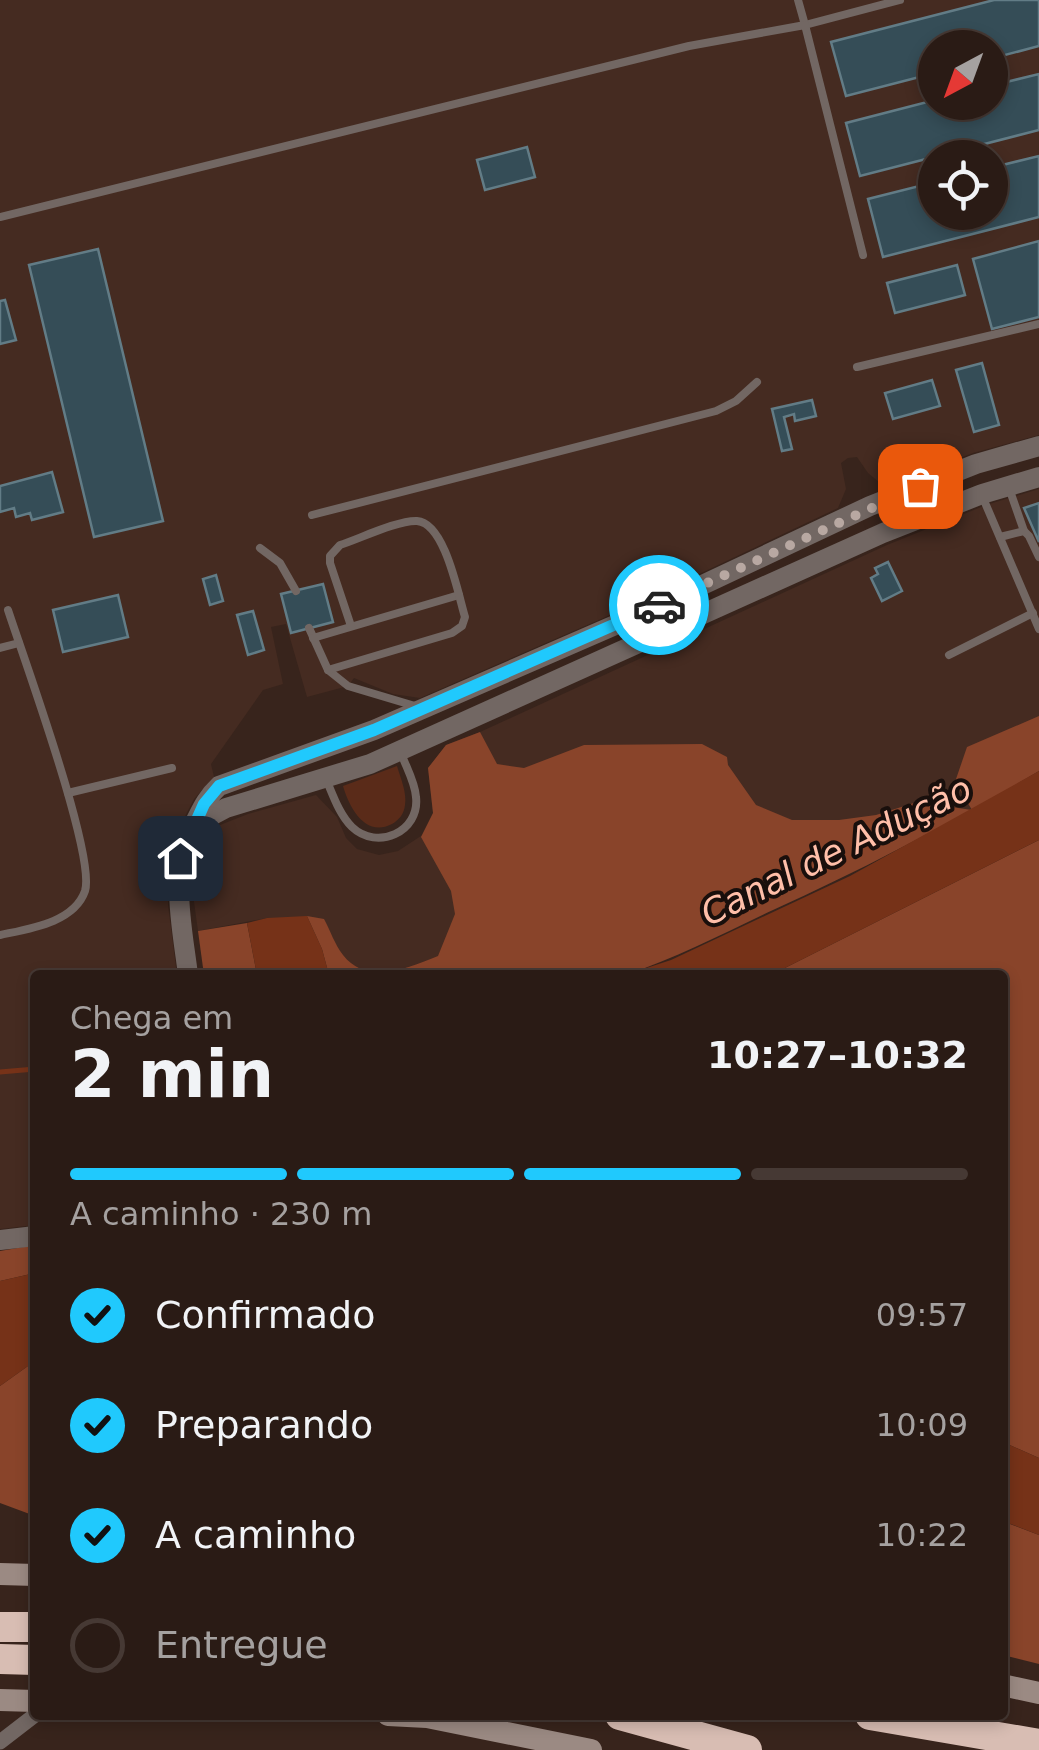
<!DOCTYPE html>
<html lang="pt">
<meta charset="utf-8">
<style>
:root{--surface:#2a1b15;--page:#362822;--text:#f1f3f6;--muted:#a5a1a0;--line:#463934;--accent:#20c9fd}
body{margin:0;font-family:"DejaVu Sans",sans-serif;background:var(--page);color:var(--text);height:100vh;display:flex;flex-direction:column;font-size:38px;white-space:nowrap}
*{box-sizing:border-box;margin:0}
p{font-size:32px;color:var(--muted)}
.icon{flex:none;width:55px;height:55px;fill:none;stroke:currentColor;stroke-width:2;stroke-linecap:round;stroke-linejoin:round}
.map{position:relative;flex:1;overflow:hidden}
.sheet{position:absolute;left:30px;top:970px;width:978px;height:750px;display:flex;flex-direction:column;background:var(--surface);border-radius:10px;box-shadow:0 5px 15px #0003,0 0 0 2px var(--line)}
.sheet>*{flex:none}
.needle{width:65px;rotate:221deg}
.fabs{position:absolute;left:918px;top:30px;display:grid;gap:20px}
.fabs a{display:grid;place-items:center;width:90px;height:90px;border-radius:50%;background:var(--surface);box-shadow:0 5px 15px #0003,0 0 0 2px var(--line);font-size:50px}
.pin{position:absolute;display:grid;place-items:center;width:85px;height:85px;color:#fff;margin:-42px;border-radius:20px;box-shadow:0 5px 15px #0006}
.courier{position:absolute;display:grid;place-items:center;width:100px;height:100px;margin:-50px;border:8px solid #20c9fd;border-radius:50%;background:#fff;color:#222;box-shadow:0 2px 12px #0007}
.headline em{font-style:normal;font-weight:800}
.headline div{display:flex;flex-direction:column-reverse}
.headline{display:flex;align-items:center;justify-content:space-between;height:170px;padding:0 40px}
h1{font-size:65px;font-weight:800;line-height:75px}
.bar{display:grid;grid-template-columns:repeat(4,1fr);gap:15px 10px;align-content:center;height:120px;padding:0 40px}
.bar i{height:12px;border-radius:8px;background:var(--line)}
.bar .on{background:var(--accent)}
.bar p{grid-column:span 4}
ol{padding:0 40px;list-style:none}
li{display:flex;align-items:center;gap:30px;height:110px}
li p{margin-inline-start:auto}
li .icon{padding:10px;border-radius:50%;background:var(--accent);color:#111;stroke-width:4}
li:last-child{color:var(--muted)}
li i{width:55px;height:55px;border:5px solid var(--line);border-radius:50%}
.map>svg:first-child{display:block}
.built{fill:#452b21;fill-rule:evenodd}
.green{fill:#5a2b19}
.forest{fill:#89442a}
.water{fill:#763218}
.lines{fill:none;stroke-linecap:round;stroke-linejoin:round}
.stream{stroke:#763218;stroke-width:5}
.building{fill:#354d57;stroke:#627c86;stroke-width:2.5}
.service{stroke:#726763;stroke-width:8}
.minor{stroke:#726763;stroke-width:15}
.tertiary{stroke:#726763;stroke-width:20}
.secondary{stroke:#9b8a83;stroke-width:22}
.motorway{stroke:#d8bdb3;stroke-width:30}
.done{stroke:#b8a8a2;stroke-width:10;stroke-dasharray:0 18}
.route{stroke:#20c9fd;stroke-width:12}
.labels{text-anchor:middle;stroke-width:8;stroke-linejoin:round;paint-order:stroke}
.water-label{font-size:35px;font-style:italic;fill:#ffbfa9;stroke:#190f0c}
</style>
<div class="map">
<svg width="1039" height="1750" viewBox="0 0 1039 1750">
<rect width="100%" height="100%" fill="#38241c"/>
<g class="built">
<path d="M0,0H1039V435L973,453L885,487L868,473L857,457L848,458L841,463L846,489L838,508L640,602L420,698L393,694L354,678L348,686L307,697L286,624L271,627L283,684L263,690L211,764L214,777L194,799L176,834L169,856L168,905L177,975H35V1225L0,1229ZM935,48H990V102H935ZM935,158H990V212H935Z"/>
<path d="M1039,489V771L973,811L625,975H329L322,949L267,918L198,931L191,880L192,861L203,834L215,827L248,814L316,795L337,817L346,838L357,849L379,855L398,851L424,834L433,813L428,768L446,745L480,732L887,545L986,505Z"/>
</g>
<path class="green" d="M397,766C401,779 407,793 405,805C404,814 399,820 392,824C365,838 349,807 343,786Z"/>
<g class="forest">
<path d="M1039,716V771C952,823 865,868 773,910C724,933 677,958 625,975H329L322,949L307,916L324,919C330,930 335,945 343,955C367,986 408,968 438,956L455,914L451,891L421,837L433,813L428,768L446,745L480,732L497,764L524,768L584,745L702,744L727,757L728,765L756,805L792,820H839L876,815L917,802L972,810L955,782L967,747Z"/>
<path d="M1039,840V1458L1003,1442L1002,975H771Z"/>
<path d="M247,923L257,975H204L198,931Z"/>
<path d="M35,1245V1273L0,1281V1251Z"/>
<path d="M35,1361V1516L0,1503V1386Z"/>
<path d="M1002,1521L1039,1535V1664L1003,1655Z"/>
</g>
<g class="water">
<path d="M1039,771V840L771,975H625L671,960L850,876Z"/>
<path d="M307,916L322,949L329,975H257L247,923L267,918Z"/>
<path d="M35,1273V1361L0,1386V1281Z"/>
<path d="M1003,1442L1039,1458V1535L1003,1521Z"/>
</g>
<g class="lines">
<path class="stream" d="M0,1072L35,1069"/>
</g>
<g class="building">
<path d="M994,0H1039V46L990,59V48H935V73L846,96L831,42Z"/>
<path d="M1039,74V130L860,176L846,123L935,100L990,102V86Z"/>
<path d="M527,147L535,177L485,190L477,160Z"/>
<path d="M1039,156V217L883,257L868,199L935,182V212H990V168Z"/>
<path d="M1039,241V317L992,329L973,259Z"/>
<path d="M98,249L163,521L94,537L29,265Z"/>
<path d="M957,265L965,295L895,313L887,283Z"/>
<path d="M5,300L16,340L0,344V301Z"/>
<path d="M982,363L999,425L974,432L956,370Z"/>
<path d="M932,380L940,406L893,419L885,393Z"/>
<path d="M812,400L816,416L795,421L794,414L784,417L792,449L782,451L772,409Z"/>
<path d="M52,472L63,512L32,520L30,513L16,517L14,508L0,512V486Z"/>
<path d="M1039,503V542L1024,508Z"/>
<path d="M888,562L902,591L882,601L871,578L878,574L875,568Z"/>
<path d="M216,575L223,601L210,605L203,579Z"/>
<path d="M323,584L333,622L291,633L281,594Z"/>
<path d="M118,595L128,637L63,652L53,610Z"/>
<path d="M253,611L264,650L248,655L237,615Z"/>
</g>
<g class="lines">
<g class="service">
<path d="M798,0L805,25L900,0"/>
<path d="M0,217L689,46L805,25L863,255"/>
<path d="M857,367L1039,324"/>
<path d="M1009,488L1024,531"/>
<path d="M983,498L1039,629"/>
<path d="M312,515L716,411L736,401L757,382"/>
<path d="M1000,537L1024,531L1029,536L1039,557"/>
<path d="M260,548L280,563L296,591"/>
<path d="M309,628L328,670L348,686L415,706"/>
<path d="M313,638L459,595"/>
<path d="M0,648L19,643"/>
<path d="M949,655L1033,613"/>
<path d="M328,670L452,633L462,626L465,617C458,594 445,523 417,521C398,520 359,539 340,545L330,556V563L351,626"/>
<path d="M326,779C333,795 339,814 352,827C377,851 420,832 416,797C415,782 406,767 401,753"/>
<path d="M68,793L172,768"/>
<path d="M0,935C28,929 74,923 85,891C96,856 23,656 8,610"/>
</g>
<path class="minor" d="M0,1742L35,1715"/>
<g class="tertiary">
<path d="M194,825L226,808L370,764L883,533L982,494L1039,477"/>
<path d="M188,975C182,925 169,873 193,826C201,811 206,798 219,786L374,730L645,612L870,506L976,464L1039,446"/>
<path d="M0,1240L35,1236"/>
</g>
<g class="secondary">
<path d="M0,1574L35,1575"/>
<path d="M1002,1685L1039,1693"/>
<path d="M0,1700L35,1701"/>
<path d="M388,1715L427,1717L591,1750"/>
</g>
<g class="motorway">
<path d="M0,1627H35"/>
<path d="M0,1659L35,1660"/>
<path d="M620,1715L747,1750"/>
<path d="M870,1715L1039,1744"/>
</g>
</g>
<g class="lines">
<path class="done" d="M659,605L920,486"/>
<path class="route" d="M180,858L204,804L219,786L374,730L659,605"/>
</g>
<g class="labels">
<g class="water-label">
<text transform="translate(836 851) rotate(-26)" y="12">Canal de Adução</text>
</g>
</g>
</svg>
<div class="fabs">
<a><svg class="needle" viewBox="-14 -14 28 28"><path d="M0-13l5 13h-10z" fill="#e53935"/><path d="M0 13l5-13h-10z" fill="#a5a1a0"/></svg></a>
<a><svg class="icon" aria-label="locate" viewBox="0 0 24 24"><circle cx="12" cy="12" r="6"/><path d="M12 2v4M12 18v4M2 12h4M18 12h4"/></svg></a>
</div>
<div class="pin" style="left:920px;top:486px;background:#ea580c"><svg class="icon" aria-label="bag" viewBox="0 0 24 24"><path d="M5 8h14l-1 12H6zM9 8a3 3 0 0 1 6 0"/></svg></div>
<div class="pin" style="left:180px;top:858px;background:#1f2937"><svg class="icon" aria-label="home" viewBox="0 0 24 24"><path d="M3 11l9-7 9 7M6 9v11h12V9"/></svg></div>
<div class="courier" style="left:659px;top:605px"><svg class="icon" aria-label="car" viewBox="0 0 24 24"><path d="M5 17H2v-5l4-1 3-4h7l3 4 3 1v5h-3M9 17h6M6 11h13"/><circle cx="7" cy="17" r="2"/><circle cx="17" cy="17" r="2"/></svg></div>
<section class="sheet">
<div class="headline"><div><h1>2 min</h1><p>Chega em</p></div><em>10:27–10:32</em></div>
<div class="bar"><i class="on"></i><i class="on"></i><i class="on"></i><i></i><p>A caminho · 230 m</p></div>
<ol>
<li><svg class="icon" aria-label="check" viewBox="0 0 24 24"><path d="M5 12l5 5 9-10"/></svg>Confirmado<p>09:57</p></li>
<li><svg class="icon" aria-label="check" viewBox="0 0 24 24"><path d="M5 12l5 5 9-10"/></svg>Preparando<p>10:09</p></li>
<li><svg class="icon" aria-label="check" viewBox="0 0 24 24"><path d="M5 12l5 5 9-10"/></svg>A caminho<p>10:22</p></li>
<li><i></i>Entregue</li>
</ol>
</section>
</div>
